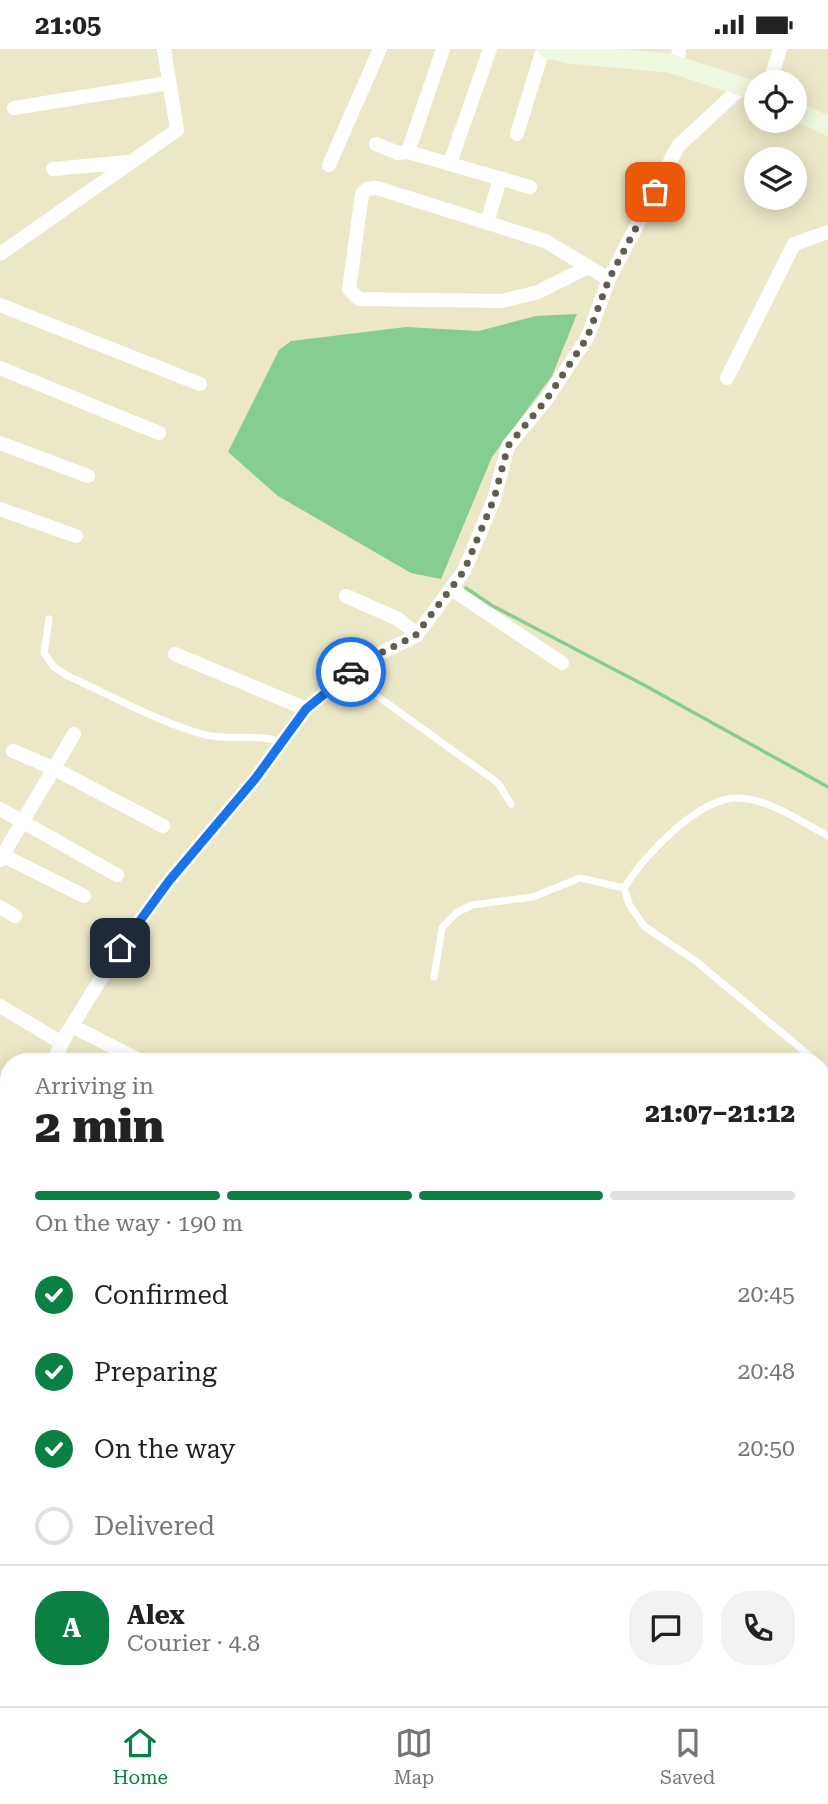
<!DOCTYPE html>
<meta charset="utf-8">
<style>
:root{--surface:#fff;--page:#f2f2f2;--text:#222;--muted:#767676;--line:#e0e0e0;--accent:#0b8043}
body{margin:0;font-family:"Roboto Serif",serif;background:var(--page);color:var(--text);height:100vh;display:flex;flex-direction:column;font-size:26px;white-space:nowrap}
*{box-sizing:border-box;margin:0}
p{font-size:23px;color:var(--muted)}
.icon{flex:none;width:38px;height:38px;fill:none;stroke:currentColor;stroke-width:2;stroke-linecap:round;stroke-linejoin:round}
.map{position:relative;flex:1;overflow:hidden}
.panel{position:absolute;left:0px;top:1004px;width:830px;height:653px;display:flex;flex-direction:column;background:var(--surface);border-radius:28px 28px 0 0;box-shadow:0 4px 18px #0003}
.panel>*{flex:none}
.controls{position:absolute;left:744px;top:21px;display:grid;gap:14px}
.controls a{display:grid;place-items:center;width:63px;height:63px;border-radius:50%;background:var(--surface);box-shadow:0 4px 18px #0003;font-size:35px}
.pin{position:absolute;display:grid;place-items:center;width:60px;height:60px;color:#fff;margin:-30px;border-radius:14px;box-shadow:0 4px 10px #0006}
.courier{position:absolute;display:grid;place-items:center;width:70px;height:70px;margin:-35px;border:5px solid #1a73e8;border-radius:50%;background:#fff;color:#222;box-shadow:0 2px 9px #0007}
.headline em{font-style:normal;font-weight:800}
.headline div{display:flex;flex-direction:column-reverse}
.headline{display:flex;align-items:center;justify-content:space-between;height:119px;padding:0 35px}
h1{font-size:46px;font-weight:800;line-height:52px}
.bar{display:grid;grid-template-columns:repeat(4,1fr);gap:10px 7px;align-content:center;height:84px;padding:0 35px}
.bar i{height:9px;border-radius:5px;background:var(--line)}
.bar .selected{background:var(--accent)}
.bar p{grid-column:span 4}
.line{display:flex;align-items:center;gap:18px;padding:0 35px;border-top:2px solid var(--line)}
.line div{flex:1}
.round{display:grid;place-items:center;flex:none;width:74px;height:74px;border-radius:28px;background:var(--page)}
ol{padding:0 35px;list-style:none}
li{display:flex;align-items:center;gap:21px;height:77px}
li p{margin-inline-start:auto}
li .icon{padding:7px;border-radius:50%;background:var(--accent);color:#fff;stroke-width:4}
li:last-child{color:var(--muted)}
li i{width:38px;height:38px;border:4px solid var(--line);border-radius:50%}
.status{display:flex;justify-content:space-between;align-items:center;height:49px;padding:0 35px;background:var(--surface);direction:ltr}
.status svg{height:19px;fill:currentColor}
.dock{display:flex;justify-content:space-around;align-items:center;height:98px;border-top:2px solid var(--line);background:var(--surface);font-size:19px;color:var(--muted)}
.dock a{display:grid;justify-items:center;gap:4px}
.dock .selected{color:var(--accent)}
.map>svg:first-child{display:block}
.water{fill:#86cd94}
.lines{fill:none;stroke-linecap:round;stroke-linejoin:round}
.stream{stroke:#86cd94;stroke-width:3.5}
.lane{stroke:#fff;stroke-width:7}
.street{stroke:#fff;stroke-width:14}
.secondary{stroke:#eef7df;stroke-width:19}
.done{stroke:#615e4c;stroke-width:7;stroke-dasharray:0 12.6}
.route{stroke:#1a73e8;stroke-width:9}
</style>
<div class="status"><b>21:05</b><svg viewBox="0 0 49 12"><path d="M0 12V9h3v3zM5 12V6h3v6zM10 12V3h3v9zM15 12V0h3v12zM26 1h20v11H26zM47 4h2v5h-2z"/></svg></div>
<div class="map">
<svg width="828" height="1657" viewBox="0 0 828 1657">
<rect width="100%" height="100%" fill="#ece8c7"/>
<path class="water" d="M577,265L552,327L492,408L441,530L411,524L278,447L228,403L279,301L291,292L406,278L479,282L536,267Z"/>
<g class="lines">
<path class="stream" d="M466,539L491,556L644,636L828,738"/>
<g class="lane">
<path d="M49,570L44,604L54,618L66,626C108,645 162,675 206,686C232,692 257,684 281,693"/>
<path d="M348,626L498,734L511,755"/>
<path d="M434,928L442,879L456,864L472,856L533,848L580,829L624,839"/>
<path d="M817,1013L697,913L644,877L629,855L624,839C643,808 699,747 739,749C769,750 802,773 828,787"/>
<path d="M821,1016L828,1023"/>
</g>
<g class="street">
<path d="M677,15L679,0"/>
<path d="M770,33L780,0"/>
<path d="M14,59L169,34"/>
<path d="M517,85L543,0"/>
<path d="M376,95L398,104L408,103L530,138"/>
<path d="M408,103L443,0"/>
<path d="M450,114L490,0"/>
<path d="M329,116L380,0"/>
<path d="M53,120L128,113"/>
<path d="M487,174L500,130"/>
<path d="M0,205L177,81L164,0"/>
<path d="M588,218L538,243L502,252L359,250L349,240L362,145L367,140L377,139L545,192L609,230"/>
<path d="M0,256L200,335"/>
<path d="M0,319L159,384"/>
<path d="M727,329L794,195L828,183"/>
<path d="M0,394L88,427"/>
<path d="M0,460L76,487"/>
<path d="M451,540L562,614"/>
<path d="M346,547L398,570L417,585"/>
<path d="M175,605L306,660"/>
<path d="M13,702L53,719L163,777"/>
<path d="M0,760L117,826"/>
<path d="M0,805L84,847"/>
<path d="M0,811L74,685"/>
<path d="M0,858L15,867"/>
<path d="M0,957L62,994"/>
<path d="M72,977L143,1013"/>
<path d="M53,1013L66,986L120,899L169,832L255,730L306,660L360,614L416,587L464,522L494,450L508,397L546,351L587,289L609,230L678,97L744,36"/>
<path d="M0,1137L9,1105"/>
<path d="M0,1201L9,1205"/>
<path d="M0,1265L9,1269"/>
<path d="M0,1333L9,1337"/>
<path d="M0,1396L9,1400"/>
<path d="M0,1478L9,1488"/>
<path d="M229,1648L235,1657"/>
</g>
<g class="secondary">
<path d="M547,0L569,5L669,14L756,42"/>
<path d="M794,61L828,77"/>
</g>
</g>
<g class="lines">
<path class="done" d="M351,623L360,614L415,587L464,522L494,450L508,397L546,351L587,289L609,230L655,143"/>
<path class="route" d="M120,899L169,832L255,730L306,660L351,623"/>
</g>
</svg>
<div class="controls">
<a><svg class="icon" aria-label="locate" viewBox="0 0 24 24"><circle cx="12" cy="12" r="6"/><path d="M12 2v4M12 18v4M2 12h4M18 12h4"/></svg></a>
<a><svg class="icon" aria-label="layers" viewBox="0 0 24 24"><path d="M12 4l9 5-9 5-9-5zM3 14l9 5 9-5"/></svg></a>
</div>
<div class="pin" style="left:655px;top:143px;background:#ea580c"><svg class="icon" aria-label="bag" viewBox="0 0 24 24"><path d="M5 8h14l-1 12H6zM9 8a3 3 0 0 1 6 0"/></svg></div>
<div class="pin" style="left:120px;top:899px;background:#1f2937"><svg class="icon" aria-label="home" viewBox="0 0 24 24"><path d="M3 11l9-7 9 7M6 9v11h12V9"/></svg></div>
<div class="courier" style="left:351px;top:623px"><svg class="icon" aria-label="car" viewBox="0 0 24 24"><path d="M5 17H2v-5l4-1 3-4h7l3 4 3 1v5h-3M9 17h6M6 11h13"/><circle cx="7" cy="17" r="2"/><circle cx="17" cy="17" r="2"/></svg></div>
<section class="panel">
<div class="headline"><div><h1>2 min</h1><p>Arriving in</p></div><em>21:07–21:12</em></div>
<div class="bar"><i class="selected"></i><i class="selected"></i><i class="selected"></i><i></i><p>On the way · 190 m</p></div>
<ol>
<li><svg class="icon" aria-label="check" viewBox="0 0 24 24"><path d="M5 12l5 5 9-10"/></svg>Confirmed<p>20:45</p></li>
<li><svg class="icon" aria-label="check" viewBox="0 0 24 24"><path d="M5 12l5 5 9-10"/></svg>Preparing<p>20:48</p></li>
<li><svg class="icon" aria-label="check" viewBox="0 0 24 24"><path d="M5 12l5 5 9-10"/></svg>On the way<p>20:50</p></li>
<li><i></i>Delivered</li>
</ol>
<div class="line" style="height:126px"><b class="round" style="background:var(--accent);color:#fff">A</b><div><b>Alex</b><p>Courier · 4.8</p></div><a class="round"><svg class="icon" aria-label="chat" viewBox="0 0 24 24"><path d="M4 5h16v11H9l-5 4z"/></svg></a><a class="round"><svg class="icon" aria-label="phone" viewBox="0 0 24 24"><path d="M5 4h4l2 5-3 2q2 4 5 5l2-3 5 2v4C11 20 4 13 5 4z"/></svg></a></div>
</section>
</div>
<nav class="dock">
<a class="selected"><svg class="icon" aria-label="home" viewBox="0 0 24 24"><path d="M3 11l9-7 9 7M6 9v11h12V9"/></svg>Home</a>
<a><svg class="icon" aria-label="map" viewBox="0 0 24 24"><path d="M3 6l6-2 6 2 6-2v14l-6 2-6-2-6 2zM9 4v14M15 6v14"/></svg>Map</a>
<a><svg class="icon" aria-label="saved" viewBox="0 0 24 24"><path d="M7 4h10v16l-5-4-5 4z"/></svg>Saved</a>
</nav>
